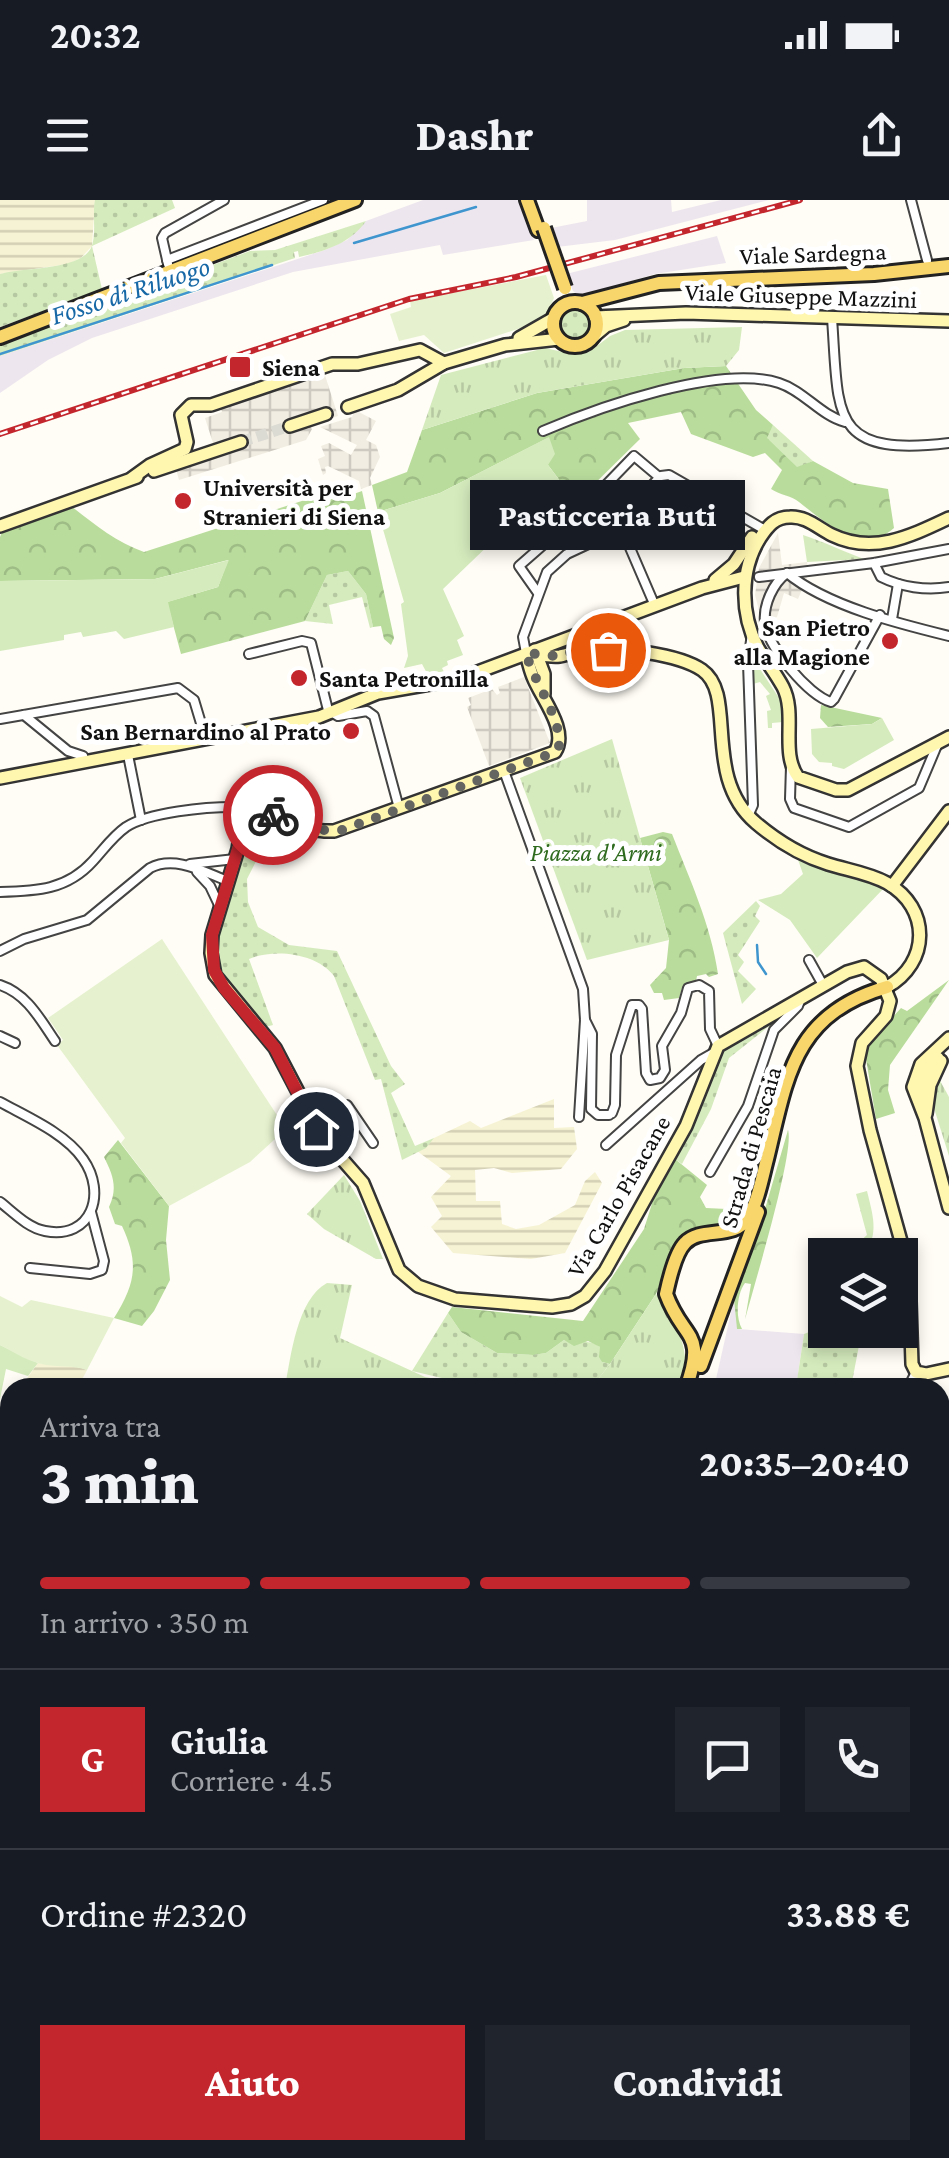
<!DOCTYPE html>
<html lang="it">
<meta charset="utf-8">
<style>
:root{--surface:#171b24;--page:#20242c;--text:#f1f3f6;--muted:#9ea1a6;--line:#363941;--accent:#c4262e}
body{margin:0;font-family:"Crimson Pro",serif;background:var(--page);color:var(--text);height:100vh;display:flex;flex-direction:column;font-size:38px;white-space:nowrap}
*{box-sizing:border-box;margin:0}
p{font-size:32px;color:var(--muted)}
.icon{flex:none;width:55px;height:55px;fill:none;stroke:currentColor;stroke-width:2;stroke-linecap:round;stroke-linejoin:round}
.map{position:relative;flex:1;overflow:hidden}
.details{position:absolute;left:0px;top:1178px;width:950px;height:782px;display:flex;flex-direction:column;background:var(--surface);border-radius:30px 30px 0 0;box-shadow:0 5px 15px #0003}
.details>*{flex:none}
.buttons{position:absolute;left:808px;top:1038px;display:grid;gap:20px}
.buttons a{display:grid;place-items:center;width:110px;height:110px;border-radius:0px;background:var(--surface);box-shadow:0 5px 15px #0003;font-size:50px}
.pin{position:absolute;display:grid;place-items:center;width:85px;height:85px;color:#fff;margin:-42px;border:5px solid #fff;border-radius:50%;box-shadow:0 2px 10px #0007}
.courier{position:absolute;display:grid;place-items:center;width:100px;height:100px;margin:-50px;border:8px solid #c4262e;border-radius:50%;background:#fff;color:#222;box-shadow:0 2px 12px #0007}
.bubble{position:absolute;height:70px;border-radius:0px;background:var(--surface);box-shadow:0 5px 15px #0003;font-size:32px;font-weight:800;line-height:70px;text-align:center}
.summary em{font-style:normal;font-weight:800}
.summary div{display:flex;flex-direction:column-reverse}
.summary{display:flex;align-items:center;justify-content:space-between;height:170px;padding:0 40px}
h1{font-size:65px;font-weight:800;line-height:75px}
.bar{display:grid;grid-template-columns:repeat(4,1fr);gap:15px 10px;align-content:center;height:120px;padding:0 40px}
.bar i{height:12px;border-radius:8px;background:var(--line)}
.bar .current{background:var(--accent)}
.bar p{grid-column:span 4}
.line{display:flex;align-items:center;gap:25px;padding:0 40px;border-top:2px solid var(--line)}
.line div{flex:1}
.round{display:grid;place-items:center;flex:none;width:105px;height:105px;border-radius:0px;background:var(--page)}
.button{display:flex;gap:20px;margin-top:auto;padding:20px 40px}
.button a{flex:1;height:115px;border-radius:0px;background:var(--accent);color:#fff;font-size:40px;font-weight:800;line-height:115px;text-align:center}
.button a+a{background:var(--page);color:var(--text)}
.status{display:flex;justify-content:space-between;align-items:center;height:70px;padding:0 50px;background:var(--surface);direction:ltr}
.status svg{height:28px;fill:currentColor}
header{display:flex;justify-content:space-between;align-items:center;height:130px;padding:0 40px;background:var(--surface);font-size:45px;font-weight:800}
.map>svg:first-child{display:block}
.industrial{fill:#eee6ef}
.farmland{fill:url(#farmland-rules)}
.grass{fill:url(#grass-dots)}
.forest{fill:url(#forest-crowns)}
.park{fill:url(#park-tufts)}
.garden{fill:#d5ebbd}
.pitch{fill:#e6f2cf}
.plaza{fill:url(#plaza-grid)}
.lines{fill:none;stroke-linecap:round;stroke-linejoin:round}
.stream{stroke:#3f96cf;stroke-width:2.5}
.secondary-tunnel{stroke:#dbdad3;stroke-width:11;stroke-dasharray:11 5.5;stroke-linecap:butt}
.street-casing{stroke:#444;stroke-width:12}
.secondary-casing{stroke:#333;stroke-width:16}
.primary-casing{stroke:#222;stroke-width:18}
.street{stroke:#fff;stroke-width:8}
.secondary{stroke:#fff6b0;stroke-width:11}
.primary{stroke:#f9d66b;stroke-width:12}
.rail-casing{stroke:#c4262e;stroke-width:6}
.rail{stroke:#fff;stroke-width:2.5;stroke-dasharray:8;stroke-linecap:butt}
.primary-bridge-casing{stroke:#222;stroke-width:18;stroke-linecap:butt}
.primary-bridge{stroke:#f9d66b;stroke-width:12}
.done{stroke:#646461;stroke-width:10;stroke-dasharray:0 18}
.route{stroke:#c4262e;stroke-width:12}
.poi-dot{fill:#c4262e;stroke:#fff;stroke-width:4}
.labels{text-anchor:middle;stroke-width:10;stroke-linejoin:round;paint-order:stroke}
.street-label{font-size:25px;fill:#111;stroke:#fff}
.poi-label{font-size:25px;font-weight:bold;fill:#111;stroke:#fff;text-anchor:start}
.park-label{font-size:25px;font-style:italic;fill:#2f6b1f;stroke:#fff}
.water-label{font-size:28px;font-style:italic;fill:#1768a6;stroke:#fff}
</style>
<div class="status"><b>20:32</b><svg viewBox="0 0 49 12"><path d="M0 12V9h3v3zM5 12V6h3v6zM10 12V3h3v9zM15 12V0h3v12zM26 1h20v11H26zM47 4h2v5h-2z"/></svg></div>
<header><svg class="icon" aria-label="menu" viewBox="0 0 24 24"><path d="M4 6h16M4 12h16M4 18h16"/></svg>Dashr<svg class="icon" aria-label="share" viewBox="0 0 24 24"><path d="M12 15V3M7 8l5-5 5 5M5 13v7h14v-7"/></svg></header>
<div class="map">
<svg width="949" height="1958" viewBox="0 0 949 1958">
<defs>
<pattern id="farmland-rules" width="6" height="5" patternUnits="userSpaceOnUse" patternTransform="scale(2.5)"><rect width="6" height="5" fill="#f6f3d4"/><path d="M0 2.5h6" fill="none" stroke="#d2cfb5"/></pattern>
<pattern id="grass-dots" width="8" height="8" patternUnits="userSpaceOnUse" patternTransform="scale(2.5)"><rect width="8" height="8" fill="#d5ebbd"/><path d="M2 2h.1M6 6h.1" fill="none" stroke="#b6c8a1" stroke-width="1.8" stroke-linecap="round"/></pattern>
<pattern id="forest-crowns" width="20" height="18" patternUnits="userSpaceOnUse" patternTransform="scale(2.5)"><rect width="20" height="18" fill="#b9dc9c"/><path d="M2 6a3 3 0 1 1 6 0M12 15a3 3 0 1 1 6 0" fill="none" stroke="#9ebc85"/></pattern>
<pattern id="park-tufts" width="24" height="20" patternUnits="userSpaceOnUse" patternTransform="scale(2.5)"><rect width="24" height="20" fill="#d5ebbd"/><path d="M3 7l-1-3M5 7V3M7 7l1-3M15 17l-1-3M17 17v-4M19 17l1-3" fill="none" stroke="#b6c8a1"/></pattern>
<pattern id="plaza-grid" width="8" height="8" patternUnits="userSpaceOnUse" patternTransform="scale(2.5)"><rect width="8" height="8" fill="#f1ede2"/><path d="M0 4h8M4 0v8" fill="none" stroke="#cecac1"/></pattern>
</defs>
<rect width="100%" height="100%" fill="#fffdf5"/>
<g class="industrial">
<path d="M423,0H520L534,40L443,55L440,45L293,72L92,138L48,160L0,193V156L325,50L347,40L366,21Z"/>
<path d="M587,0H671L672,12L721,0H769L615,40L557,47L551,28L587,21Z"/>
<path d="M717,36L726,63L655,74L580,96L573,91L566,74Z"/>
<path d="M734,1099L738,1129L804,1134L796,1187L714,1188Z"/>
</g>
<g class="farmland">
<path d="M0,0H95L92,46L81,58L68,64L0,74Z"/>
<path d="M554,899V928L574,927L577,949L561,969L512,973L494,968L475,970L476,1001H500L502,1024L516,1029L539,1025L575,1005L585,981L595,972L602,983L565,1053L531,1059L453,1053L431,1027L442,1016L431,997L451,976L417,951L434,938L470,921L481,928Z"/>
<path d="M38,1163L76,1166L87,1170L78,1187L20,1188Z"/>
<path d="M0,1355L10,1361V1433L2,1435Z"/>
<path d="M940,1814L949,1815V1958L940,1945Z"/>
<path d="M0,1860L10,1874V1950H59L63,1958H0Z"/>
<path d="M286,1950H372L371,1958H285Z"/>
<path d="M545,1950H630L627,1958H536Z"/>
</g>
<g class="grass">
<path d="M95,0H172L175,8L92,46L102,89L0,127V74C23,67 79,71 91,48C97,35 92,14 95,0Z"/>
<path d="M366,21C350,44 325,51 299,57L298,51L294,52L295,58L0,156V145L250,51L275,50Z"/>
<circle cx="575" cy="125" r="17"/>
<path d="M773,225L813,261L797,268L766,238Z"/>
<path d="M348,371L366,394L373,427L370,428L362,397L329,405L333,424L305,421L327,375Z"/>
<path d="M250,618L274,626L247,679L248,702L258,727L289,745L337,751L391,866L405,884L391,893L415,946L434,938L426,948L402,960L381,879L375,880L334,776C317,753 274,748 249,759L273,825L265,827L221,774C207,736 241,661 250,618Z"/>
<path d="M756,701L760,706L755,716L760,721L738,755L744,762L738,771L756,789L742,804L723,733Z"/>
<path d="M783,815L729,858L711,909L682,964L675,959L702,905L722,852Z"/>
<path d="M448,1113L461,1132L497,1153L533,1155L546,1153L564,1140C577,1146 588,1137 600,1147L602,1162L610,1164L591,1188L480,1187L412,1171Z"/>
<path d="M825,1126V1130H862L851,1187H796L804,1134Z"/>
<path d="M10,1593V1745L0,1739V1597Z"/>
<path d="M372,1950H496L499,1958H371Z"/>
<path d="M846,1950H921L926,1958H844Z"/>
</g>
<g class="forest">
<path d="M726,166L756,210L773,225L767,238L797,267L813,261L853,283L888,289L894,328C862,356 826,323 799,302C792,296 780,295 771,289L782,270L765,253L753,257L691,234L681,212L628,223L640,239L576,302L548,265V238L440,293L378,312L372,285L407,272L422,230L537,193L684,168Z"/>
<path d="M342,288L348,296L362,291L394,438L391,445L384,439L381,426L373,427L366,394L348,371L327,375L305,421L181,454L167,402L218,387L228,360L155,379L0,381V337L3,329L71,306C94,324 116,342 144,352Z"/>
<path d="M821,505L882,518L872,524L828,527L820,518Z"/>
<path d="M663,632L672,634C690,680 711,725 718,774L709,777L706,774L697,776L696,781L682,788L679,798L664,800L662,793H654L650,785L666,768L669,740L640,638Z"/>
<path d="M949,780L890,865L888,890L895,913L876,919L865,853L869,843L901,808L907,811Z"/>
<path d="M788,930C795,952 753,1088 745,1120L751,1084L745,1083C737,1093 735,1117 742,1129H737L734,1099L765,1009Z"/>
<path d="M118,940L169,1006L166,1040L170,1080L154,1111L142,1126L114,1118C136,1083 139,1063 122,1026L115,1024L109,1007C118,988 113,975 104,957Z"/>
<path d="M675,959L707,985L700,997L706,1008L727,1009L740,1017L734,1023L681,1037L656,1094L610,1164L602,1162L599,1157L600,1147L588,1141L574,1146L564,1140L546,1153L533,1155L497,1153L461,1132L448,1113L452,1107L583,1121L644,1029L655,994Z"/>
<path d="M10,1433V1593L0,1597V1434Z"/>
<path d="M949,1575V1702L940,1688V1581Z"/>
<path d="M1,1737L10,1745V1816L0,1805Z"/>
</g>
<g class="park">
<path d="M742,127L739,150L726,166L684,168L537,193L422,230L441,175L545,148L572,154L589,152L610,136L625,130Z"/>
<path d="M803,335C824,342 845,352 864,359L807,362Z"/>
<path d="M612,539L669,740L587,760L520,578Z"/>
<path d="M939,879L949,897V956L933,905Z"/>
<path d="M344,975L360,1001L383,1059H376L324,1029L307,1014Z"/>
<path d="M867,991C873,1016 879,1032 865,1055H825V1067L821,1055L857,1044L867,1035L856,994Z"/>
<path d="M327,1083L352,1085L340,1138L425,1177L480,1187H285C291,1156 297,1099 327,1083Z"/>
<path d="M656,1094C676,1121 694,1154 681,1187L591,1188L610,1164Z"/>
</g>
<g class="garden">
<path d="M549,237L555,254L548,265L576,302L559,316L550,305L544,310L534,299L523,302L498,336L443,389L464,436L457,440L463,455L447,461L448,465L442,468L446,476L429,477L422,464L404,468L408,456L401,404L404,402L378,312L440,293Z"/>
<path d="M618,296L628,305L598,337L586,342L579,335Z"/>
<path d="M229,360L218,387L168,402L174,427L124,439L116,431L83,437L81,432L64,435V440L0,451V381L155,379Z"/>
<path d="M754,460L781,501L783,522L772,523V528H768L767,511L771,510L766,496L770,494L760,482L753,484Z"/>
<path d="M882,518L894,540L844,569L832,566V563L819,562L812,554L811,529L872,524Z"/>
<path d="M796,654L884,688L817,758L790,720L758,700L781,694L803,674Z"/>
<path d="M0,1145L38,1163L28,1176L6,1169L0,1199Z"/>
</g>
<g class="pitch">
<path d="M546,75L554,98L547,113L533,124L444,153L424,135L399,141L390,114L411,107L410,101Z"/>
<path d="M162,739L286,929L250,962L169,1006L121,943L125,938L57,845L63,840L48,818Z"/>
<path d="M0,1096L22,1107L31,1100L114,1118L87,1170C73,1165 60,1167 46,1165C29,1162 15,1153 0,1145Z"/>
</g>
<g class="plaza">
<path d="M323,169L338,216L323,221L326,214L323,208L288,219L292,231L310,225L312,229L306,240L179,280L176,269L214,246L205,218L222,212L219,203Z"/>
<path d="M355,210L376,221L366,240L376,245L380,257L370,278L372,285L361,289L359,281L328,266L325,267L326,273L323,275L318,259L325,256L321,246L329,243L351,255L357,245L320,227L352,217Z"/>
<path d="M778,333L782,365L807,362L809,373L798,399L784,393L777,417L762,422L755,395L759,368Z"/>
<path d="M524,477L550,543L489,566L467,507L471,505L468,498L492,489L497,495L500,493L498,487Z"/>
</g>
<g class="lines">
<g class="stream">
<path d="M354,43L476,7"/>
<path d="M0,154L272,65"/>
<path d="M757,745L758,762L766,774"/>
<path d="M0,1715L10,1734"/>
<path d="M127,1950L130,1958"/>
</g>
<path class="secondary-tunnel" d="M241,242L290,226"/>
<g class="street-casing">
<g id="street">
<path d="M911,0L927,60"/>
<path d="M167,60L323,0"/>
<path d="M168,64L162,38L165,33L224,0"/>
<path d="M832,118C839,216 829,257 949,243"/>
<path d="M543,231C599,207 720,164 779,183C804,191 820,215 845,222"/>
<path d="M874,363L881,377C901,387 926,391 949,387"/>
<path d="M787,373C773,383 763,405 765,423C768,447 808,495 831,502L834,499L880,415"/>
<path d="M787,373C827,406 900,424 949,436"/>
<path d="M759,377L874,363L949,349"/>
<path d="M538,393L519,366L575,317L634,256L659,277"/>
<path d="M655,406L618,320L661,276L669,275L765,330"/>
<path d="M892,419L898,384"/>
<path d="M526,453L523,437L547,372L567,354L597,340L618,320"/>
<path d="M249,454L302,441L311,443L329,514"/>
<path d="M333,513L338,516L367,511L374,516L399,608"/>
<path d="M24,515L68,551L83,556"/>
<path d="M0,519L178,488L194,500L206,540"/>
<path d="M128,555L141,620"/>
<path d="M791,566L790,599L794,608L849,627L919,588L938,543"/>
<path d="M504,571L583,789L585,820L579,917"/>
<path d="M748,616L753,605L748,463L752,433"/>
<path d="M190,664L235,659"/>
<path d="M197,672L210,686L219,705"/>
<path d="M0,692C37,691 67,690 93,661C104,649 113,636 126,627C149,612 206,607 234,607"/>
<path d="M0,751L24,739L87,720L150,668C175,655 204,672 228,681"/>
<path d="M809,760L823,785"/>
<path d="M0,785C27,794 40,819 55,841"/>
<path d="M585,820L592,834L591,909L598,915H609"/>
<path d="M0,836L15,843"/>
<path d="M0,902C27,917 65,933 83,959C107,993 92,1040 45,1031C28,1028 13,1012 0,1002"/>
<path d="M612,913L615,905L616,855L632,805H639L642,809L646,873L650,880L660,878L665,870L662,846L681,813L688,788L699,785L709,791L710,829L718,846"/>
<path d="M309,917L347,905L373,943"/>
<path d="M606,945L701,860L715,852"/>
<path d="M710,972L748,906L774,830L798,806L801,798"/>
<path d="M30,1068L90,1074L102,1070L104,1061L91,1012"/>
<path d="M908,1188L916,1172"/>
<path d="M940,1268L949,1271"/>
<path d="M0,1345L10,1352"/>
<path d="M940,1349L949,1353"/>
<path d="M940,1393L949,1392"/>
<path d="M940,1511L949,1509"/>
<path d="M940,1543L949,1539"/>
<path d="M940,1657L949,1665"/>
<path d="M703,1950L706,1958"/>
<path d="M745,1950L751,1958"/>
<path d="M930,1950L934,1958"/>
<path d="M632,1958L635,1950"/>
</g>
</g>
<g class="secondary-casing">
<g id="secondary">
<path d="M595,117L686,113L949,121"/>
<path d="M593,137L606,126L624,120"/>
<path d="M519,138L554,118"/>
<path d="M348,207L398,190L444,163L505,145L559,139"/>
<path d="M290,226L326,214"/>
<path d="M154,271L241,242"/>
<path d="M132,278L150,265L185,249L187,242L181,215L191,205H211L332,164H358L420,150L444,163"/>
<path d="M949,318C911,336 873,355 832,335C818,328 806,316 790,317C775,317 768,326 760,338C740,370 740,413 758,448C766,461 776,474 783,487C797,514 780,553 798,577L836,590H848L949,537"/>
<path d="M0,326L137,277"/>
<path d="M715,380L734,364L752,337"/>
<path d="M535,450L544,474V494"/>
<path d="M530,454C540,455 550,457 560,456C570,454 579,449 590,448C619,448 677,453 702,470C738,495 701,576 756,623C776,640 802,656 828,664C847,670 869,673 887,683C931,708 930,763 887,787"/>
<path d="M0,578L319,517L378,493L459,479L702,388L744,377"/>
<path d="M245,608L238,649L212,735L211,753L215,775L275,848L320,934L363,983L399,1070L418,1086L455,1099L552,1107L571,1104L585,1096L605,1071L686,926L718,846L847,772L864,767L881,779L890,801L886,816L862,843L857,866L870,930L909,1070L912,1164L916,1172L926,1174L949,1169"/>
<path d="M239,635L234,607C269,609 299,633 334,631L555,552C569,530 541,498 533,477C530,470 528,461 526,453"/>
<path d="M892,686L949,611"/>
<path d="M949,838L921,864L913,887L925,918L949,1008"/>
<path d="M921,893L926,871L938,858"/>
<path d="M926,914L930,885L941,861"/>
</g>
</g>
<g class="primary-casing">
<g id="primary">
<path d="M527,0L538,30"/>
<circle cx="575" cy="124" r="22"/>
<path d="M582,103L659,83L874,74L949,66"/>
<path d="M0,137L355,0"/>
<path d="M701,1166L758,1012"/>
<path d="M686,1188C707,1130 683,1141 666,1094C669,1080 675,1053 685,1043C701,1026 734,1040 748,1018C758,1001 762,978 767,959C787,877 793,814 887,787"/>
<path d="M940,1703L949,1717"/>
<path d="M940,1719L949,1733"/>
</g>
</g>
<use href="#street" class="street"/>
<use href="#secondary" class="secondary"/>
<use href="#primary" class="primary"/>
<g class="rail-casing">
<path id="rail" d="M0,234L409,99L516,77L800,0"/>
</g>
<use href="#rail" class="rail"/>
<g class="primary-bridge-casing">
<path id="primary-bridge" d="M544,28L565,88"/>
</g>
<use href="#primary-bridge" class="primary-bridge"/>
</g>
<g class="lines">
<path class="done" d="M273,615L310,630H342L553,553L559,546C561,516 534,483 526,453L556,456L587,448L608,450"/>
<path class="route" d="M273,615L234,607L240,642L212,735L214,770L224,788L275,848L316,929"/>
</g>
<g class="poi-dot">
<rect x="228" y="155" width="24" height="24" rx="5"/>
<circle cx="183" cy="301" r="10"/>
<circle cx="890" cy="441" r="10"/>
<circle cx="299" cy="478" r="10"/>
<circle cx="351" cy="531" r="10"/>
</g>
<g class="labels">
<g class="street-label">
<text transform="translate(813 53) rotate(-2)" y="9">Viale Sardegna</text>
<text transform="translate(801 95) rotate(2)" y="9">Viale Giuseppe Mazzini</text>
<text transform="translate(750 947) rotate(-74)" y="9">Strada di Pescaia</text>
<text transform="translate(618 996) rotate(-60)" y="9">Via Carlo Pisacane</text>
</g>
<g class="poi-label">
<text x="262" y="176">Siena</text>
<text x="203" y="296">Università per<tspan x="203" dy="29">Stranieri di Siena</tspan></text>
<text x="870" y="436" text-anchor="end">San Pietro<tspan x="870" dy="29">alla Magione</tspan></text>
<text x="319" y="487">Santa Petronilla</text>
<text x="331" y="540" text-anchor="end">San Bernardino al Prato</text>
</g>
<g class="park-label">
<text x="596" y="661">Piazza d'Armi</text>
</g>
<g class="water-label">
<text transform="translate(130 90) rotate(-18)" y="10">Fosso di Riluogo</text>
</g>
</g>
</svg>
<div class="buttons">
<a><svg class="icon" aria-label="layers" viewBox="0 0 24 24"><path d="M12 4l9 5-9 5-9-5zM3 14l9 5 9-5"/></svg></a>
</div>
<div class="pin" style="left:608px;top:450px;background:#ea580c"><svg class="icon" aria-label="bag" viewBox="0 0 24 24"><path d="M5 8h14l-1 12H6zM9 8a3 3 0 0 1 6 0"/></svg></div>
<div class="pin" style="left:316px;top:929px;background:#1f2937"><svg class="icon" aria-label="home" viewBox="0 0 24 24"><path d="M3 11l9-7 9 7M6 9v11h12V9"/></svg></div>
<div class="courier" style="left:273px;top:615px"><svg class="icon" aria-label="bike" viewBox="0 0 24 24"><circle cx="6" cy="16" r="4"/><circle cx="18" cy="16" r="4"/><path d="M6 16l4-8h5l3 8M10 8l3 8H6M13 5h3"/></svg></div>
<div class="bubble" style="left:470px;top:280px;width:275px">Pasticceria Buti</div>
<section class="details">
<div class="summary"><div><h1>3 min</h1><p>Arriva tra</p></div><em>20:35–20:40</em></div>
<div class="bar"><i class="current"></i><i class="current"></i><i class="current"></i><i></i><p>In arrivo · 350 m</p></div>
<div class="line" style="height:180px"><b class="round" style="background:var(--accent);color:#fff">G</b><div><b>Giulia</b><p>Corriere · 4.5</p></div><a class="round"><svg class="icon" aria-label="chat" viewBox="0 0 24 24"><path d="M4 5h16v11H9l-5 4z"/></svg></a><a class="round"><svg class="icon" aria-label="phone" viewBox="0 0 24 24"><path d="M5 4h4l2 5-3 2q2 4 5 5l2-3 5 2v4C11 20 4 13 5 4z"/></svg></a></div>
<div class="line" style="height:130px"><div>Ordine #2320</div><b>33.88 €</b></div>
<div class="button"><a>Aiuto</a><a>Condividi</a></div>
</section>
</div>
